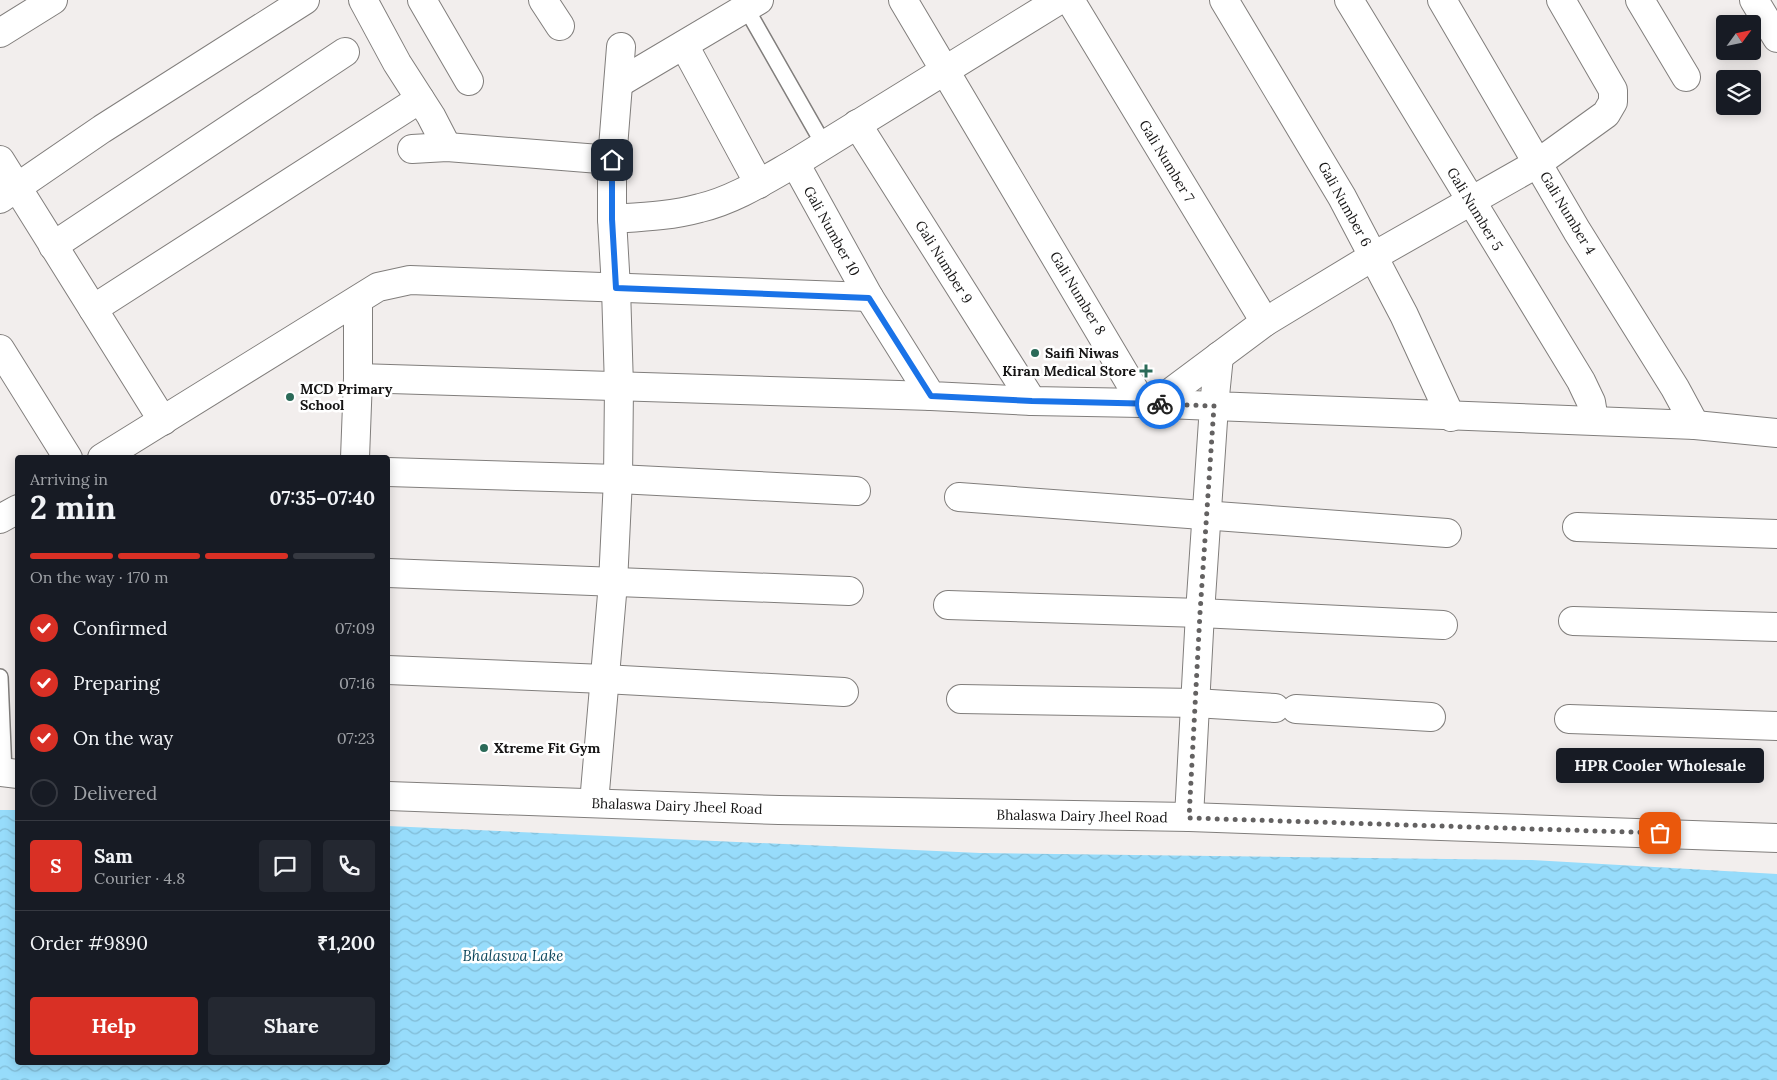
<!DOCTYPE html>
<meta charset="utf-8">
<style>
:root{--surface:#171b24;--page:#242831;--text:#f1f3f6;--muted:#9ea1a6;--line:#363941;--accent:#d93025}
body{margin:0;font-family:Lora,serif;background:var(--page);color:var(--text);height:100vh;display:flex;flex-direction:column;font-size:19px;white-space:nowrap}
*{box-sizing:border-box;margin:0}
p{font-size:16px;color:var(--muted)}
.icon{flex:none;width:28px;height:28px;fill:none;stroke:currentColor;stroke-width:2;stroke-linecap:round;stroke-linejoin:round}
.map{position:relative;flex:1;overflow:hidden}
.panel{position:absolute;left:15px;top:455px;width:375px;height:610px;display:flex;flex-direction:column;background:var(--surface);border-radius:5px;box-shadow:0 2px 12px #0003}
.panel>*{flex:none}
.needle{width:32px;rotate:57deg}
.fabs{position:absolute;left:1716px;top:15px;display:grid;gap:10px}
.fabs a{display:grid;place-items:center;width:45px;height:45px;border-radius:5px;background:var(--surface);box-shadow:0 2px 12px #0003;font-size:25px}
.pin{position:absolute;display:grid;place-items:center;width:42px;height:42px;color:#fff;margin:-21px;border-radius:10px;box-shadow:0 2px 8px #0006}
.courier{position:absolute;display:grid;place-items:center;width:50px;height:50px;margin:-25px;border:4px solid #1a73e8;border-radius:50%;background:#fff;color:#222;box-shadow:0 1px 6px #0007}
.bubble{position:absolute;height:35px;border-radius:5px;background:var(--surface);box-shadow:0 2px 12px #0003;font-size:16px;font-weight:700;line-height:35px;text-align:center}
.summary em{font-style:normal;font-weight:700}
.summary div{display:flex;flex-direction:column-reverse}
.summary{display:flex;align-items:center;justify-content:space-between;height:85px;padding:0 15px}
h1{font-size:32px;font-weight:700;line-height:38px}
.bar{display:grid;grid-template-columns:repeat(4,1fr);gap:8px 5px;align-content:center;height:60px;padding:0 15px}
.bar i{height:6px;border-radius:4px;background:var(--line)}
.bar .current{background:var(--accent)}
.bar p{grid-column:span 4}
.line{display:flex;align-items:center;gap:12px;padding:0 15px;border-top:1px solid var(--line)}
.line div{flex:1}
.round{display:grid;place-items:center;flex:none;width:52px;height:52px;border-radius:5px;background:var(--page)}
ol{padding:0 15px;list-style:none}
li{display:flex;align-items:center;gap:15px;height:55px}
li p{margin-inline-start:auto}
li .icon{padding:5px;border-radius:50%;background:var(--accent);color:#fff;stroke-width:4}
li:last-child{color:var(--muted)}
li i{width:28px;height:28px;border:2px solid var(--line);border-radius:50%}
.cta{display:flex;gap:10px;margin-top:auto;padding:10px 15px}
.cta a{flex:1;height:58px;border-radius:5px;background:var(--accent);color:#fff;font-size:20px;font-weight:700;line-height:58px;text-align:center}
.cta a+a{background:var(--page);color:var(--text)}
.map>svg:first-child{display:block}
.water{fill:url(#water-waves)}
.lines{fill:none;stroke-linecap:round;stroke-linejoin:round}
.lane-casing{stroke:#817e7c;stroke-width:18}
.street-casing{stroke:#817e7c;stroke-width:30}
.secondary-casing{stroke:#817e7c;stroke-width:30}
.lane{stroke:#fff;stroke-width:15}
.street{stroke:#fff;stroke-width:28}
.secondary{stroke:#fff;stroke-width:28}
.done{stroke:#636161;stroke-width:5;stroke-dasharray:0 9}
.route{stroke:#1a73e8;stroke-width:6}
.poi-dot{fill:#2b6a58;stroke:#fff;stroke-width:2}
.labels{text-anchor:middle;stroke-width:5;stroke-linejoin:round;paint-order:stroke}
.street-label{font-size:14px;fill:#161515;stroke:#fff}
.poi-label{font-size:14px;font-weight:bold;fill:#161515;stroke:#fff;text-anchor:start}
.water-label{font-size:15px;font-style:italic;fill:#0d475c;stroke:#fff}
</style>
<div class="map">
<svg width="1777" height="1080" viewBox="0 0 1777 1080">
<defs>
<pattern id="water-waves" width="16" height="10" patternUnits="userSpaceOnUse" patternTransform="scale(1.25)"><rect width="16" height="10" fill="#97dcfb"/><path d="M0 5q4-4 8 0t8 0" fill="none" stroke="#81bcd6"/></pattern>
</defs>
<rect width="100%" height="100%" fill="#f2eeed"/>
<path class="water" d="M0,810H17L18,1062H388V826L980,853L1532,860L1777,874V1080H0Z"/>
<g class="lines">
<g class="lane-casing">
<g id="lane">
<path d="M746,8L824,145"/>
<path d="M0,677L4,773"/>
</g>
</g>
<g class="street-casing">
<g id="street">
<path d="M363,0L397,63L431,116L447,147"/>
<path d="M422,0L469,81"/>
<path d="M543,0L560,26"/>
<path d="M903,0L1142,403L1214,406L1200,613L1189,817"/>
<path d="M1059,0L795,163L869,297L931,396L1032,401L1142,403"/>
<path d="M1070,0L1265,322"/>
<path d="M1224,0L1342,197L1404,315L1451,417"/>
<path d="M1349,0L1581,381L1591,402L1594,420"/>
<path d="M1442,0L1577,231L1675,388L1695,425"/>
<path d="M1640,0L1686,77"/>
<path d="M1754,0L1777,38"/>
<path d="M0,33L53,0"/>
<path d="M684,45L759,184"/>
<path d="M619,83L759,0"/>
<path d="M857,124L1032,401"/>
<path d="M412,149L447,147L612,160"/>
<path d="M0,160L163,421"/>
<path d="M0,199L102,129L305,0"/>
<path d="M612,219C642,217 671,216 700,208C734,200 765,180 795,163"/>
<path d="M53,246L345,52"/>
<path d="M93,309L420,99"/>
<path d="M0,349L68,458"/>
<path d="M1219,356L1214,406L1695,425L1777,433"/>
<path d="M358,378L931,396"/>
<path d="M1155,404L1265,322L1374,256L1538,163L1606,114L1613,102V90L1561,0"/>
<path d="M102,458L378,287L410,280L869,297"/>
<path d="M355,458L358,378V300"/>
<path d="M388,472L618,479L856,491"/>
<path d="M959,497L1447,533"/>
<path d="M0,519L18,509"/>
<path d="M1577,527L1777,534"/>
<path d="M388,573L849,591"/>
<path d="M948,605L1200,613L1443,625"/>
<path d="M1573,621L1777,627"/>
<path d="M388,670L604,679L844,692"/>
<path d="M961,699L1195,703L1275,708"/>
<path d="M1296,709L1431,717"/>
<path d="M1569,719L1777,726"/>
<path d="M594,803L613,583L618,479L619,387L616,288L612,219V160L621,47"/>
</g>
</g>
<g class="secondary-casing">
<g id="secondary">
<path d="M0,772L18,774"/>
<path d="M388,796L779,810L1189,817L1777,838"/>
</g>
</g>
<use href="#lane" class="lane"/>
<use href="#street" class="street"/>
<use href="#secondary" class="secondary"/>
</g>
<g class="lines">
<path class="done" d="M1160,404L1214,406L1200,613L1189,818L1660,833"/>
<path class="route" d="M612,160V219L616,288L869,298L931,396L1032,401L1160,404"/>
</g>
<g class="poi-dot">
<circle cx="1035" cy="353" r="5"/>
<path d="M1143.5 363.5h5v5h5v5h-5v5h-5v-5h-5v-5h5z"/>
<circle cx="290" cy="397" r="5"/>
<circle cx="484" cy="748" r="5"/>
</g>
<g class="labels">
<g class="street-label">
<text transform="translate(1167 161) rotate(59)" y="5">Gali Number 7</text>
<text transform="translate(1345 204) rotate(61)" y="5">Gali Number 6</text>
<text transform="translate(1475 209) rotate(59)" y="5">Gali Number 5</text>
<text transform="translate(1568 213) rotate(59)" y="5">Gali Number 4</text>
<text transform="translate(832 231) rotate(61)" y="5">Gali Number 10</text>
<text transform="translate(944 262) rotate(58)" y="5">Gali Number 9</text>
<text transform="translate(1078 293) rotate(59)" y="5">Gali Number 8</text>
<text transform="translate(677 806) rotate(2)" y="5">Bhalaswa Dairy Jheel Road</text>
<text transform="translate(1082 816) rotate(1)" y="5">Bhalaswa Dairy Jheel Road</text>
</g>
<g class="poi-label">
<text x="1045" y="358">Saifi Niwas</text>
<text x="1136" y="376" text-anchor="end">Kiran Medical Store</text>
<text x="300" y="394">MCD Primary<tspan x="300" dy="16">School</tspan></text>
<text x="494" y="753">Xtreme Fit Gym</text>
</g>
<g class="water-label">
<text x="513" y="961">Bhalaswa Lake</text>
</g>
</g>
</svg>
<div class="fabs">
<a><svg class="needle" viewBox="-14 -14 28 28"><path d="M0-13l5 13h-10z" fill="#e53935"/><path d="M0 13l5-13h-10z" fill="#9ea1a6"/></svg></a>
<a><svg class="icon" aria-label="layers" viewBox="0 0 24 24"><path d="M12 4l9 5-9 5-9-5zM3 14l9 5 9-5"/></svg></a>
</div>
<div class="pin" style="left:1660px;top:833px;background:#ea580c"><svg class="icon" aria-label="bag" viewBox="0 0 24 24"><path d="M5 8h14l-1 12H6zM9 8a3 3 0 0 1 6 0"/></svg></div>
<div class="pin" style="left:612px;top:160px;background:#1f2937"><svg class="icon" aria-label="home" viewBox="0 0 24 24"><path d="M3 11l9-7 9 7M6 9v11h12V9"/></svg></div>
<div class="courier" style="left:1160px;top:404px"><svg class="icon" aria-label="bike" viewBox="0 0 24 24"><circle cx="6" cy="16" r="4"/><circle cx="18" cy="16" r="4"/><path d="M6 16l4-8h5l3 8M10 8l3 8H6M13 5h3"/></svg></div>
<div class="bubble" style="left:1556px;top:748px;width:208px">HPR Cooler Wholesale</div>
<section class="panel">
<div class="summary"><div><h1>2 min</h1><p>Arriving in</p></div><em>07:35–07:40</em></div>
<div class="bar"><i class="current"></i><i class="current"></i><i class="current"></i><i></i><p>On the way · 170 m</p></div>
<ol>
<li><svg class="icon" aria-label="check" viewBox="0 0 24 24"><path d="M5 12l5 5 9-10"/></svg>Confirmed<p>07:09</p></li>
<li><svg class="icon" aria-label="check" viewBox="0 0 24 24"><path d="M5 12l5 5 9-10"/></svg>Preparing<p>07:16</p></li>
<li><svg class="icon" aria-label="check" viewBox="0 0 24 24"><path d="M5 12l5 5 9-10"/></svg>On the way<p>07:23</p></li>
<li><i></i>Delivered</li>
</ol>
<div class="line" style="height:90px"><b class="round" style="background:var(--accent);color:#fff">S</b><div><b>Sam</b><p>Courier · 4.8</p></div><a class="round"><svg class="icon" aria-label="chat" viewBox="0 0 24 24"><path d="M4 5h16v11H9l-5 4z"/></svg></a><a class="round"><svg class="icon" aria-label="phone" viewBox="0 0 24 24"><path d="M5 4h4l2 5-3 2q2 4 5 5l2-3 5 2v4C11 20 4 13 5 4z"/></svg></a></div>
<div class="line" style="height:65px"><div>Order #9890</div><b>₹1,200</b></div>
<div class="cta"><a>Help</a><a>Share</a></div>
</section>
</div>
